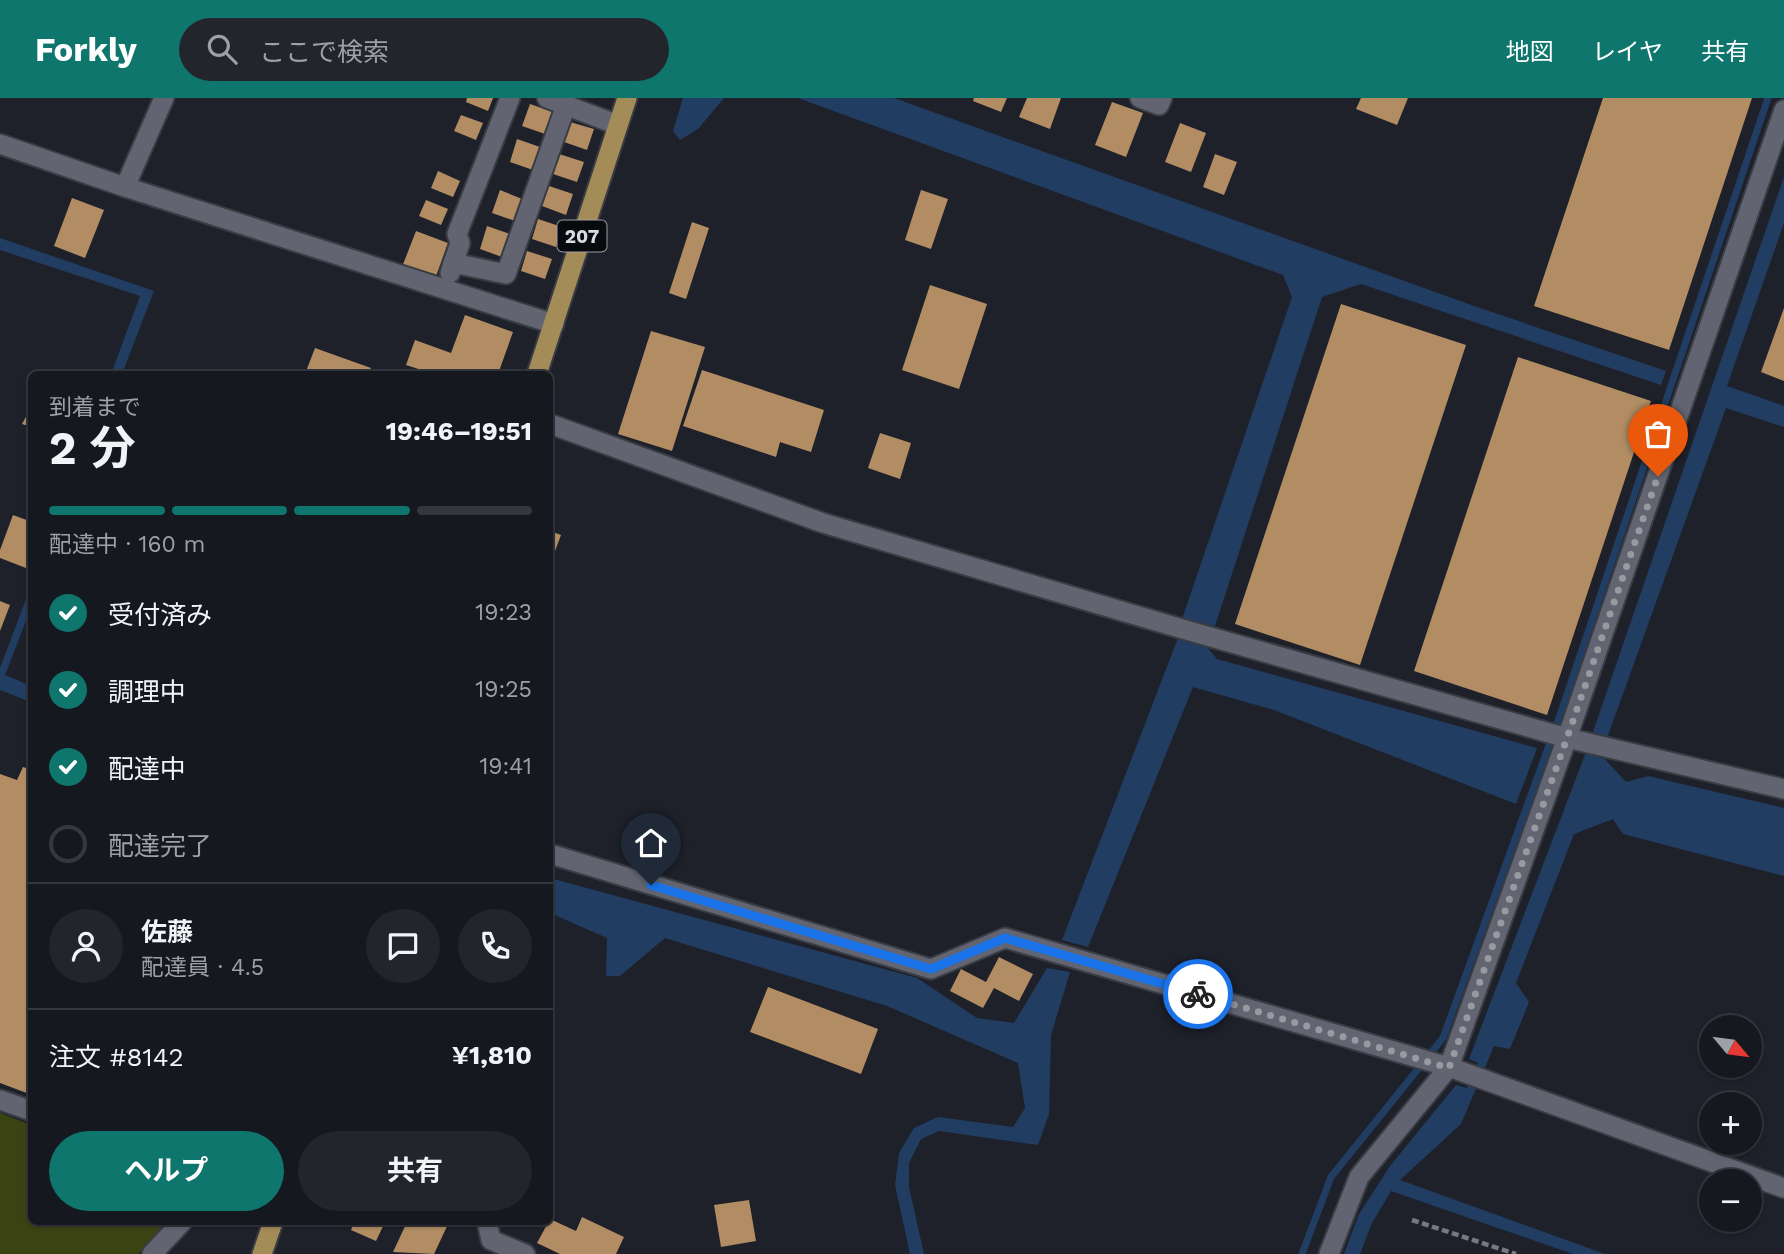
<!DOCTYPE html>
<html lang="ja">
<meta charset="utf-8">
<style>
:root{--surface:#161820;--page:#23252d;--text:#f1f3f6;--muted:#9ea0a5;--line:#35373e;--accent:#0f766e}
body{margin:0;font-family:"Work Sans","Noto Sans JP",sans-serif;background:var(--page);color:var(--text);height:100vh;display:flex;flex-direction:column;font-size:26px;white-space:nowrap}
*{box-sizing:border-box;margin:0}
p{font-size:23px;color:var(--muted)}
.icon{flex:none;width:38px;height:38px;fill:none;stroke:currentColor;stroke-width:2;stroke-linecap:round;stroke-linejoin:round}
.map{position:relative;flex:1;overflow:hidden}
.sheet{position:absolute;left:28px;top:273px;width:525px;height:854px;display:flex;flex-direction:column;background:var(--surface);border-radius:10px;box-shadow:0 2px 5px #0004,0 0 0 2px var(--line)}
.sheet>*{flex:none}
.needle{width:46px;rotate:119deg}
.tools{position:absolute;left:1699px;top:917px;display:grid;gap:14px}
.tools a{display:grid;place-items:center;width:63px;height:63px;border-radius:50%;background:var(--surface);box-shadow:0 2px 5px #0004,0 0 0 2px var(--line);font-size:35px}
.pin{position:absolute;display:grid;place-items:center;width:60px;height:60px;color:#fff;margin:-72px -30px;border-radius:50% 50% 50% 0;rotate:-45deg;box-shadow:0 0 7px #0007}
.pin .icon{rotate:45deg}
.courier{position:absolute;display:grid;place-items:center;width:70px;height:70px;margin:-35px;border:5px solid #1a73e8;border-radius:50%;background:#fff;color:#222;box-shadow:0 2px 9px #0007}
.summary em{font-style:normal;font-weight:700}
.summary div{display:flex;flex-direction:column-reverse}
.summary{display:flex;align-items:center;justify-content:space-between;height:119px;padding:0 21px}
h1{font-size:46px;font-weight:700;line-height:52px}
.bar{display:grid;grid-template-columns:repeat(4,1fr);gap:10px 7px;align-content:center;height:84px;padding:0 21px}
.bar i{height:9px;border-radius:5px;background:var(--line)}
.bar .current{background:var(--accent)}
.bar p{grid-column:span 4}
.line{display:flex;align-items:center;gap:18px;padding:0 21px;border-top:2px solid var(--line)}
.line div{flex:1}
.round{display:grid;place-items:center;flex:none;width:74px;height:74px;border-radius:37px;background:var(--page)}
ol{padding:0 21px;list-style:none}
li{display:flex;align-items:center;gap:21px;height:77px}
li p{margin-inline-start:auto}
li .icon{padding:7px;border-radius:50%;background:var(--accent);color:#fff;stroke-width:4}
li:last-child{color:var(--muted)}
li i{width:38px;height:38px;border:4px solid var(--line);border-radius:50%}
.cta{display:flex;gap:14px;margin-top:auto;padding:14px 21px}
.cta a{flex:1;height:80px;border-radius:42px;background:var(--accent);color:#fff;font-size:28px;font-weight:700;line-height:80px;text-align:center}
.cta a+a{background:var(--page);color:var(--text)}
header{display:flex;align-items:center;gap:42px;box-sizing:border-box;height:98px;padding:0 35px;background:var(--accent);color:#fff}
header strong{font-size:33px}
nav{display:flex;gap:38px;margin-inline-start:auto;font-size:24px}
.search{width:490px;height:63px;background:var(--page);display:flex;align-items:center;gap:18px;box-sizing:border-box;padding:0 24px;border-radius:38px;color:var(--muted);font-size:26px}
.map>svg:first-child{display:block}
.green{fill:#3c4313}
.water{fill:#213e62}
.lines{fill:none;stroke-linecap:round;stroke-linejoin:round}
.stream{stroke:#213e62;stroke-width:7}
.building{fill:#b28d64}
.minor-casing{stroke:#3a3c44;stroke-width:23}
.trunk-casing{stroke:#3a3c44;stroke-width:23}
.path{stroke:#777982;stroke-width:4.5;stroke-dasharray:7 3.5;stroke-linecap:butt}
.minor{stroke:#626571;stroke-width:19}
.trunk{stroke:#a48c58;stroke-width:19}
.done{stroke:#989aa2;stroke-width:7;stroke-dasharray:0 12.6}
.route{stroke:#1a73e8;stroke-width:9}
.labels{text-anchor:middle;stroke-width:7;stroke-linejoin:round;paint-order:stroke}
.shield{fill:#090a0e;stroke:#9b9ca2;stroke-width:2}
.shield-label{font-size:19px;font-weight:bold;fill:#dadbe2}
</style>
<header>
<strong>Forkly</strong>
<div class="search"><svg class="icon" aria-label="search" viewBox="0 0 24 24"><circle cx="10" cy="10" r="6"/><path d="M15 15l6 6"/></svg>ここで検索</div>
<nav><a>地図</a><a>レイヤ</a><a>共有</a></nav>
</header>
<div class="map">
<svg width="1784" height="1156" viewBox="0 0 1784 1156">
<rect width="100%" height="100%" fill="#1e202a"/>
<path class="green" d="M0,1015L31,1027L32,1124H171L138,1156H0Z"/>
<g class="water">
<path d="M683,0H724L698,31L680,42L673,33Z"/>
<path d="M798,0H894L1477,209L1666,273L1661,287L1361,186L1322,199L1215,528L1182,521L1292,199L1283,177Z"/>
<path d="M1784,79V125L1727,288L1784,308V329L1726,310L1601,657L1626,684L1648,678L1784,710V778L1623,736L1613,721L1574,736L1516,885L1529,904L1510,951L1494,948L1461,1026L1400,1082L1605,1156H1573L1391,1093L1372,1125L1360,1156H1344L1359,1116L1390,1068L1456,987L1467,990L1478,965L1469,961L1586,654Z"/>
<path d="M0,140L154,193L122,276H111L140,198L0,152Z"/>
<path d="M31,488V510L5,577L31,588V604L0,592V570Z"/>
<path d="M1178,540L1206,548L1217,561L1537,650L1516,706L1274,612L1193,589L1088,849L1062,842Z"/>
<path d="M550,780L917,880L977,920L1014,925L1047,870L1070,874L1051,937L1049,1016L1038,1047L939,1033L921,1041L909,1065V1089L924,1156H910L895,1087L899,1055L914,1030L938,1019L1013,1029L1025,1010L1018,965L887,908L665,840L620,878H606L607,840L550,815Z"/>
</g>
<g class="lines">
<path class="stream" d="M1302,1156L1331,1079L1443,940L1560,617L1768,0"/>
</g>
<g class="building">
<path d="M467,0H493L488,13L466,4Z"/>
<path d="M974,0H1007L1001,14L973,3Z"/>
<path d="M1027,0H1061L1050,31L1019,19Z"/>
<path d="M1361,0H1408L1397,27L1356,11Z"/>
<path d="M1603,0H1752L1669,252L1534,208Z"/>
<path d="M1112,4L1143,15L1126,59L1095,47Z"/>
<path d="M530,6L553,14L545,36L522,28Z"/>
<path d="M461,17L483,25L476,42L454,33Z"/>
<path d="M570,24L594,31L587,52L564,44Z"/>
<path d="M1180,25L1206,35L1191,74L1165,64Z"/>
<path d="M517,41L540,49L533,72L510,64Z"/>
<path d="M559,56L584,64L577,84L553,76Z"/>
<path d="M1215,56L1237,64L1224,97L1203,89Z"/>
<path d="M438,73L460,83L453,99L431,90Z"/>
<path d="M549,88L573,96L566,117L542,108Z"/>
<path d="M500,92L522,101L515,123L492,115Z"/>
<path d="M921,92L948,101L931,151L905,142Z"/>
<path d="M72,100L104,112L85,160L54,148Z"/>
<path d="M426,102L448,111L441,127L419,118Z"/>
<path d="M538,121L562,129L556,149L532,141Z"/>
<path d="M692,124L709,130L686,201L669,195Z"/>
<path d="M487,128L510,136L502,159L480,151Z"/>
<path d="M416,133L448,145L435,181L402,169Z"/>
<path d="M527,153L552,161L545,181L521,173Z"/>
<path d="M930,187L987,206L959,291L902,272Z"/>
<path d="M1341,206L1466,247L1360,567L1235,526Z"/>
<path d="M1784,210V283L1761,274Z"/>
<path d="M465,217L513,234L498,276H434L406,267L415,242L451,255Z"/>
<path d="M651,233L705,249L672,353L618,336Z"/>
<path d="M315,250L371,270L368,276H305Z"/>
<path d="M1518,259L1651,303L1547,617L1414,573Z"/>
<path d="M702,272L824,312L811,354L780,344L776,359L683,328Z"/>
<path d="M32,308V329L22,326Z"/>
<path d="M880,335L911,345L900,381L868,370Z"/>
<path d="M13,417L32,424V456L26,470L0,460V452Z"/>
<path d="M550,433L561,437L552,461L550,460Z"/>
<path d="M0,503L10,507L0,533Z"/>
<path d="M23,669L32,672V997L0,985V676L17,682Z"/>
<path d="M999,859L1033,876L1019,903L994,890L983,910L950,893L961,871L986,884Z"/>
<path d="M768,889L878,931L861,976L750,934Z"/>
<path d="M749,1102L756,1143L721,1149L714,1107Z"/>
<path d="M582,1119L624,1139L616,1156H560L537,1145L550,1121L576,1133Z"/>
<path d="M354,1124H385L376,1143L351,1132Z"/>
<path d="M407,1124H449L434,1156L393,1154Z"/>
</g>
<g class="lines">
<g class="minor-casing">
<g id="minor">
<path d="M547,0L618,27"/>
<path d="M1140,0L1159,7L1162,0"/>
<path d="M0,46L125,89L554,226"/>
<path d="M125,89L164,0"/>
<path d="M453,165L506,176L566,7"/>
<path d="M450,175L460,145L457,136L510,0"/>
<path d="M550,326L823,425L1186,532L1567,640L1784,691"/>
<path d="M550,756L931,871L1005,840L1449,969L1784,1090"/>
<path d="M0,1002L32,1013"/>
<path d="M487,1124L491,1142L525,1156"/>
<path d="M152,1156L182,1124"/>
<path d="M1329,1156L1359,1079L1449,969L1567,640L1784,12"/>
</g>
</g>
<g class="trunk-casing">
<g id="trunk">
<path d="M537,276L627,0"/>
<path d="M262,1156L273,1124"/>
</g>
</g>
<path class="path" d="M1412,1122L1516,1156"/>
<use href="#minor" class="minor"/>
<use href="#trunk" class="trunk"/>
</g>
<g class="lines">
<path class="done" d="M1198,896L1449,970L1567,640L1658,378"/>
<path class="route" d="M651,787L931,871L1005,840L1198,896"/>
</g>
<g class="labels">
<rect class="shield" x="557.5" y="122.5" width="49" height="31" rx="5"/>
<g class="shield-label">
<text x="582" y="145">207</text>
</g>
</g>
</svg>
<div class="tools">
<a><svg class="needle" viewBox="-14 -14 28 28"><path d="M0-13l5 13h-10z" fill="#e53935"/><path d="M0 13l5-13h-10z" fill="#9ea0a5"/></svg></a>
<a>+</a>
<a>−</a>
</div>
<div class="pin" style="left:1658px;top:378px;background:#ea580c"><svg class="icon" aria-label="bag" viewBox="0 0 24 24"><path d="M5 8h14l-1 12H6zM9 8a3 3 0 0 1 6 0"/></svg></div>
<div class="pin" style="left:651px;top:787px;background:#1f2937"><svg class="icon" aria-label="home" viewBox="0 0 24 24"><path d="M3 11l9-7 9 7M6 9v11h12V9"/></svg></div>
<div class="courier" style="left:1198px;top:896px"><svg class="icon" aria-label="bike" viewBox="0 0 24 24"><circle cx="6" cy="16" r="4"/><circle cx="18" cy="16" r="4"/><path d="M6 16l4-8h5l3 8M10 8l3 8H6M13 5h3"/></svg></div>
<section class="sheet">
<div class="summary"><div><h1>2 分</h1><p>到着まで</p></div><em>19:46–19:51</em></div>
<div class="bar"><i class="current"></i><i class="current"></i><i class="current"></i><i></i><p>配達中 · 160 m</p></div>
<ol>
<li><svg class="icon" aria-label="check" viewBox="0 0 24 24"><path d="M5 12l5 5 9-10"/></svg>受付済み<p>19:23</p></li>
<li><svg class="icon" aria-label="check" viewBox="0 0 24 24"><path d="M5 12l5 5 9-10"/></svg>調理中<p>19:25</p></li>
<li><svg class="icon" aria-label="check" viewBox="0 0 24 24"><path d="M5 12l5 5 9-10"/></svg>配達中<p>19:41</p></li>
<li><i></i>配達完了</li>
</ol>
<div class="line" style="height:126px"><a class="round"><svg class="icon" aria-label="person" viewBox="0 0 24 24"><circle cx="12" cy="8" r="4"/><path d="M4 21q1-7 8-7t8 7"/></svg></a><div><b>佐藤</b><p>配達員 · 4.5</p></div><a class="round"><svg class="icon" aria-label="chat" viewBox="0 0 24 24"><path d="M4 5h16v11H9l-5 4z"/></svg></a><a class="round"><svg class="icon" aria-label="phone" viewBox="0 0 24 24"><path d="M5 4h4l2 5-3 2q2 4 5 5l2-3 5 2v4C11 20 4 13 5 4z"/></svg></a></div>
<div class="line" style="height:91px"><div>注文 #8142</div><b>¥1,810</b></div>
<div class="cta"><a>ヘルプ</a><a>共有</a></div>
</section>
</div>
